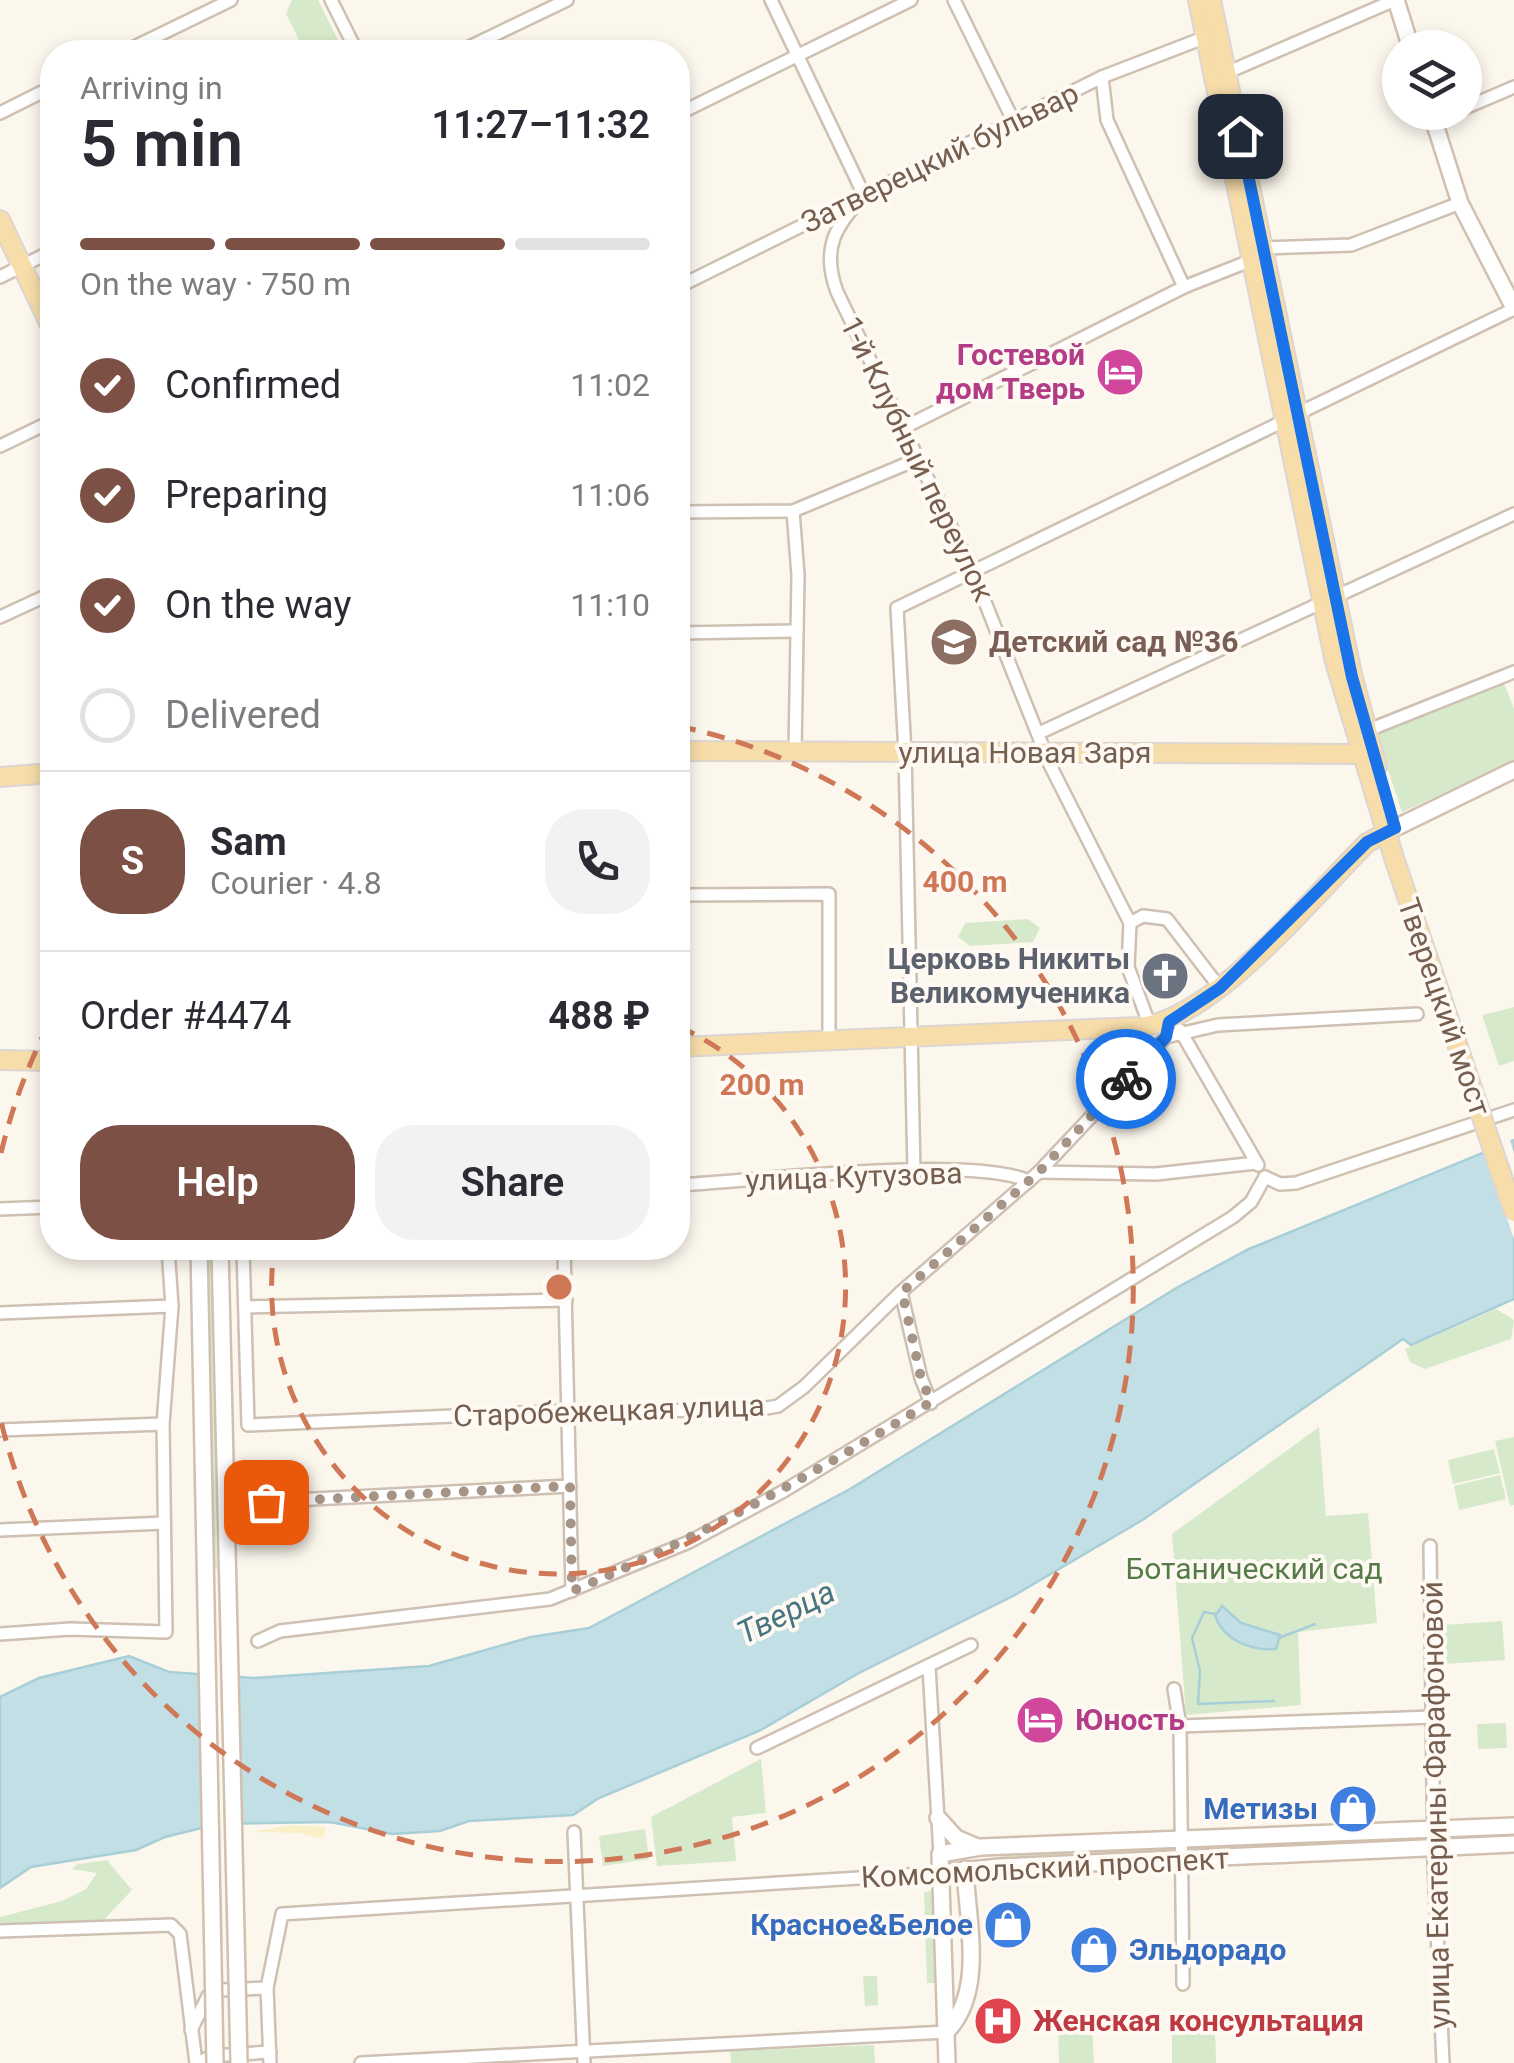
<!DOCTYPE html>
<meta charset="utf-8">
<style>
:root{--surface:#fff;--page:#f2f2f3;--text:#2b2b33;--muted:#7c7c81;--line:#e1e1e2;--accent:#7c5045}
body{margin:0;font-family:Roboto,sans-serif;background:var(--page);color:var(--text);height:100vh;display:flex;flex-direction:column;font-size:38px;white-space:nowrap}
*{box-sizing:border-box;margin:0}
p{font-size:32px;color:var(--muted)}
.icon{flex:none;width:55px;height:55px;fill:none;stroke:currentColor;stroke-width:2;stroke-linecap:round;stroke-linejoin:round}
.map{position:relative;flex:1;overflow:hidden}
.drawer{position:absolute;left:40px;top:40px;width:650px;height:1220px;display:flex;flex-direction:column;background:var(--surface);border-radius:40px;box-shadow:0 5px 15px #0003}
.drawer>*{flex:none}
.tools{position:absolute;left:1382px;top:30px;display:grid;gap:20px}
.tools a{display:grid;place-items:center;width:100px;height:100px;border-radius:50%;background:var(--surface);box-shadow:0 5px 15px #0003;font-size:50px}
.pin{position:absolute;display:grid;place-items:center;width:85px;height:85px;color:#fff;margin:-42px;border-radius:20px;box-shadow:0 5px 15px #0006}
.courier{position:absolute;display:grid;place-items:center;width:100px;height:100px;margin:-50px;border:8px solid #1a73e8;border-radius:50%;background:#fff;color:#222;box-shadow:0 2px 12px #0007}
.overview em{font-style:normal;font-weight:600}
.overview div{display:flex;flex-direction:column-reverse}
.overview{display:flex;align-items:center;justify-content:space-between;height:170px;padding:0 40px}
h1{font-size:65px;font-weight:600;line-height:75px}
.bar{display:grid;grid-template-columns:repeat(4,1fr);gap:15px 10px;align-content:center;height:120px;padding:0 40px}
.bar i{height:12px;border-radius:8px;background:var(--line)}
.bar .on{background:var(--accent)}
.bar p{grid-column:span 4}
.line{display:flex;align-items:center;gap:25px;padding:0 40px;border-top:2px solid var(--line)}
.line div{flex:1}
.round{display:grid;place-items:center;flex:none;width:105px;height:105px;border-radius:40px;background:var(--page)}
ol{padding:0 40px;list-style:none}
li{display:flex;align-items:center;gap:30px;height:110px}
li p{margin-inline-start:auto}
li .icon{padding:10px;border-radius:50%;background:var(--accent);color:#fff;stroke-width:4}
li:last-child{color:var(--muted)}
li i{width:55px;height:55px;border:5px solid var(--line);border-radius:50%}
.primary-button{display:flex;gap:20px;margin-top:auto;padding:20px 40px}
.primary-button a{flex:1;height:115px;border-radius:40px;background:var(--accent);color:#fff;font-size:40px;font-weight:600;line-height:115px;text-align:center}
.primary-button a+a{background:var(--page);color:var(--text)}
.map>svg:first-child{display:block}
.green{fill:#d6eacb}
.sand{fill:#f9f0ca}
.water{fill:#c1dfe5;stroke:#a8ced7;stroke-width:2.5}
.pier{fill:#fcf7ed}
.lines{fill:none;stroke-linecap:round;stroke-linejoin:round}
.stream{stroke:#a8ced7;stroke-width:2.5}
.street-casing{stroke:#cec0b2;stroke-width:16}
.secondary-casing{stroke:#d1c0b0;stroke-width:20}
.primary-casing{stroke:#dcd5d2;stroke-width:22}
.street{stroke:#fff;stroke-width:11}
.secondary{stroke:#fff;stroke-width:15}
.primary{stroke:#f6ddaa;stroke-width:18}
.secondary-bridge-casing{stroke:#d1c0b0;stroke-width:20;stroke-linecap:butt}
.primary-bridge-casing{stroke:#dcd5d2;stroke-width:22;stroke-linecap:butt}
.secondary-bridge{stroke:#fff;stroke-width:15}
.primary-bridge{stroke:#f6ddaa;stroke-width:18}
.done{stroke:#a69487;stroke-width:10;stroke-dasharray:0 18}
.route{stroke:#1a73e8;stroke-width:12}
.ring{fill:none;stroke:#cf7858;stroke-width:5;stroke-dasharray:18 12}
.labels{text-anchor:middle;stroke-width:8;stroke-linejoin:round;paint-order:stroke}
.street-label{font-size:30px;fill:#775f50;stroke:#fefaf3}
.hotel-label{font-size:30px;font-weight:bold;fill:#b23c85;stroke:#fefaf3;text-anchor:end}
.education-label{font-size:30px;font-weight:bold;fill:#785e54;stroke:#fefaf3;text-anchor:start}
.worship-label{font-size:30px;font-weight:bold;fill:#5b616d;stroke:#fefaf3;text-anchor:end}
.park-label{font-size:30px;fill:#557c48;stroke:#fefaf3}
.shop-label{font-size:30px;font-weight:bold;fill:#366cbe;stroke:#fefaf3;text-anchor:end}
.health-label{font-size:30px;font-weight:bold;fill:#be3a42;stroke:#fefaf3;text-anchor:start}
.water-label{font-size:32px;font-style:italic;fill:#477582;stroke:#fefaf3}
.centre{fill:#cf7858;stroke:#fefaf3;stroke-width:5}
.ring-label{font-size:30px;text-anchor:middle;font-weight:bold;fill:#cf7858;stroke:#fefaf3;stroke-width:8;stroke-linejoin:round;paint-order:stroke}
</style>
<div class="map">
<svg width="1514" height="2063" viewBox="0 0 1514 2063">
<rect width="100%" height="100%" fill="#fcf7ed"/>
<g class="green">
<path d="M292,0H318L344,52H305L286,14Z"/>
<path d="M1504,683L1514,709V762L1402,812L1376,734Z"/>
<path d="M1028,919L1040,928L1033,942L970,946L958,937L965,923Z"/>
<path d="M1514,1007V1061L1499,1066L1482,1015Z"/>
<path d="M205,1248H214L217,1569H211Z"/>
<path d="M1496,1309L1514,1320L1511,1339L1425,1369L1410,1362L1405,1349Z"/>
<path d="M1319,1427L1326,1516L1368,1513L1377,1623L1298,1632L1301,1705L1186,1715L1172,1534Z"/>
<path d="M1514,1437V1505L1510,1506L1495,1441Z"/>
<path d="M1494,1449L1500,1473L1453,1484L1448,1460Z"/>
<path d="M1500,1475L1506,1499L1459,1510L1454,1486Z"/>
<path d="M1502,1621L1505,1660L1444,1664L1442,1625Z"/>
<path d="M1506,1723L1507,1748L1478,1749L1477,1724Z"/>
<path d="M761,1759L766,1813L732,1817L736,1861L657,1866L651,1817Z"/>
<path d="M645,1829L649,1859L603,1866L599,1836Z"/>
<path d="M1425,1835L1426,1839L1192,1852L1191,1846Z"/>
<path d="M1166,1847V1852L1001,1858V1854Z"/>
<path d="M107,1860L132,1890L100,1924L0,1926V1917L62,1901L86,1889L97,1873L72,1869L78,1864Z"/>
<path d="M932,1891L936,1983H927L924,1892Z"/>
<path d="M863,1976H877L878,2005L865,2006Z"/>
<path d="M1193,2012C1220,2018 1215,2041 1216,2063H1172V2026L1183,2014Z"/>
<path d="M1092,2027L1094,2063H1059L1058,2029Z"/>
<path d="M874,2045L875,2063H731L730,2051Z"/>
</g>
<path class="sand" d="M290,1825L326,1827L323,1839L298,1833L253,1832Z"/>
<g class="water">
<path d="M1514,1140V1299L1411,1345L1403,1339L1144,1519L1015,1595L859,1673L759,1731L599,1798L573,1815L469,1821L440,1831L392,1834L330,1822L218,1824L165,1837L136,1850L31,1867L0,1888V1697L39,1678L129,1656L169,1672L254,1678L429,1666L531,1637L589,1628L850,1489L1178,1287L1249,1249Z"/>
<path d="M1222,1606L1241,1623L1280,1635L1276,1649C1250,1651 1224,1640 1215,1616Z"/>
</g>
<g class="pier">
<path d="M1509,1137L1514,1153V1239L1483,1147Z"/>
<path d="M201,1669L239,1672L242,1828L202,1834Z"/>
</g>
<g class="lines">
<g class="stream">
<path d="M1216,1614L1204,1612L1192,1638L1200,1671L1198,1704L1274,1701"/>
<path d="M1279,1638L1315,1624"/>
</g>
<g class="street-casing">
<g id="street">
<path d="M331,0L357,52"/>
<path d="M771,0L864,195C835,227 821,248 837,292L973,572L1050,765L1130,923L1128,967L1150,1026"/>
<path d="M954,0L1013,120"/>
<path d="M124,52L231,0"/>
<path d="M459,52L567,0"/>
<path d="M1226,73L1395,0"/>
<path d="M1102,77L1107,120L1184,287"/>
<path d="M1465,108L1514,87"/>
<path d="M0,113L52,87"/>
<path d="M678,114L911,0"/>
<path d="M1434,121L1454,112"/>
<path d="M1262,248L1351,245L1460,203"/>
<path d="M0,277L52,251"/>
<path d="M678,287L1102,77L1206,37"/>
<path d="M1297,414L1514,309"/>
<path d="M903,428L1184,287L1252,260"/>
<path d="M0,446L52,421"/>
<path d="M793,511L798,575L795,752"/>
<path d="M678,512L793,511L918,459"/>
<path d="M1335,597L1514,514"/>
<path d="M0,617L52,593"/>
<path d="M678,633L797,631"/>
<path d="M1366,731L1514,672"/>
<path d="M1039,733L1323,602"/>
<path d="M678,895L829,894V1041"/>
<path d="M1130,923L1143,916L1167,919L1220,988"/>
<path d="M1180,1030L1258,1165"/>
<path d="M1166,1037L1218,1025L1417,1014"/>
<path d="M914,1171L905,753L897,608L1286,420"/>
<path d="M1039,1172L1156,1174L1256,1163"/>
<path d="M1265,1177L1280,1184L1296,1183L1514,1110"/>
<path d="M678,1185C753,1181 969,1155 1029,1181"/>
<path d="M0,1209L52,1207"/>
<path d="M243,1248L248,1425L568,1411L756,1410L778,1406L804,1387L901,1292L1039,1172L1166,1037L1169,1022"/>
<path d="M564,1248L572,1591"/>
<path d="M901,1292L921,1378L931,1403"/>
<path d="M246,1307L566,1300"/>
<path d="M0,1313L172,1306"/>
<path d="M0,1430L163,1424"/>
<path d="M253,1502L570,1486"/>
<path d="M0,1530L164,1523"/>
<path d="M1430,1546L1434,1864L1443,2063"/>
<path d="M0,1634L70,1629L166,1632L163,1424L172,1306L168,1248"/>
<path d="M258,1641L280,1631L550,1599L689,1542L782,1492L1233,1217L1251,1202L1265,1177"/>
<path d="M929,1667L940,1854"/>
<path d="M1174,1689L1180,1726L1183,1984"/>
<path d="M1180,1726L1433,1717"/>
<path d="M757,1748L971,1645"/>
<path d="M574,1832L584,2063"/>
<path d="M0,1931L171,1925L180,1934L196,2063"/>
<path d="M191,2030L208,1996L221,1990L267,1988"/>
<path d="M197,2063L212,2056L270,2052"/>
<path d="M270,2063L267,1988L282,1914L940,1873"/>
<path d="M361,2063L946,2032"/>
</g>
</g>
<g class="secondary-casing">
<g id="secondary">
<path d="M1396,0L1411,48"/>
<path d="M1431,112L1460,203L1514,308"/>
<path d="M1395,828L1514,770"/>
<path d="M938,1818L956,1838L977,1847"/>
<path d="M940,1873L1000,1867L1514,1844"/>
<path d="M946,2032C986,1992 967,1920 965,1869"/>
<path d="M947,2063L940,1854L981,1847L1514,1826"/>
</g>
</g>
<g class="primary-casing">
<g id="primary">
<path d="M1198,0L1335,662L1394,858"/>
<path d="M1211,0L1352,674L1377,767"/>
<path d="M0,220L52,329"/>
<path d="M678,751L1367,754"/>
<path d="M0,777L52,773"/>
<path d="M678,1047L1138,1027C1213,1021 1313,896 1367,843L1392,829"/>
<path d="M0,1060L52,1061"/>
</g>
</g>
<use href="#street" class="street"/>
<use href="#secondary" class="secondary"/>
<use href="#primary" class="primary"/>
<g class="secondary-bridge-casing">
<g id="secondary-bridge">
<path d="M199,1248L215,2063"/>
<path d="M220,1248L239,2063"/>
</g>
</g>
<g class="primary-bridge-casing">
<path id="primary-bridge" d="M1394,858L1514,1212"/>
</g>
<use href="#secondary-bridge" class="secondary-bridge"/>
<use href="#primary-bridge" class="primary-bridge"/>
</g>
<g class="lines">
<path class="done" d="M266,1502L570,1486L572,1591C703,1536 810,1476 931,1402L921,1378L902,1292L1039,1172L1126,1079"/>
<path class="route" d="M1126,1079L1166,1037L1169,1022L1220,988L1367,842L1395,828L1352,677L1240,136"/>
</g>
<g class="ring">
<path d="M678 1026A287 287 0 1 1 274 1250"/>
<path d="M1 1153A574 574 0 0 1 52 1018M678 726A574 574 0 1 1 1 1421"/>
</g>
<defs>
<g id="hotel-disc" transform="scale(2.5)"><circle r="9.5" fill="#d1479c" stroke="#fefaf3"/><path d="M-6-4.5h1.5V1H6V5H4.5V3h-9V5H-6ZM-4 0a1.8 1.8 0 1 1 3.6 0ZM.5 0V-2.5h3Q6-2.5 6 0Z" fill="#fff"/></g>
<g id="school-disc" transform="scale(2.5)"><circle r="9.5" fill="#8d6e63" stroke="#fefaf3"/><path d="M0-5L7-2L0 1L-7-2ZM-4 1L0 2.5L4 1V4Q0 6-4 4Z" fill="#fff"/></g>
<g id="church-disc" transform="scale(2.5)"><circle r="9.5" fill="#6b7280" stroke="#fefaf3"/><path d="M-1.2-6h2.4v3.5h3.3v2.4h-3.3V6h-2.4V-.1h-3.3v-2.4h3.3Z" fill="#fff"/></g>
<g id="shop-disc" transform="scale(2.5)"><circle r="9.5" fill="#3f7fe0" stroke="#fefaf3"/><path d="M-5-2.5h2.3a2.7 3.5 0 0 1 5.4 0H5L5.5 6h-11ZM-1.5-2.5h3a1.5 2.3 0 0 0-3 0Z" fill="#fff"/></g>
<g id="hospital-disc" transform="scale(2.5)"><circle r="9.5" fill="#e0444e" stroke="#fefaf3"/><path d="M-5-5h3v3.5h4V-5h3V5h-3V1.5h-4V5h-3Z" fill="#fff"/></g>
</defs>
<g fill-rule="evenodd">
<use href="#hotel-disc" x="1120" y="372"/>
<use href="#school-disc" x="954" y="642"/>
<use href="#church-disc" x="1165" y="976"/>
<use href="#hotel-disc" x="1040" y="1720"/>
<use href="#shop-disc" x="1353" y="1809"/>
<use href="#shop-disc" x="1008" y="1925"/>
<use href="#shop-disc" x="1094" y="1950"/>
<use href="#hospital-disc" x="998" y="2021"/>
</g>
<g class="labels">
<g class="street-label">
<text transform="translate(940 158) rotate(-26)" y="10">Затверецкий бульвар</text>
<text transform="translate(917 459) rotate(64)" y="10">1-й Клубный переулок</text>
<text x="1025" y="763">улица Новая Заря</text>
<text transform="translate(1444 1007) rotate(71)" y="10">Тверецкий мост</text>
<text transform="translate(854 1177) rotate(-2)" y="10">улица Кутузова</text>
<text transform="translate(609 1411) rotate(-2)" y="10">Старобежецкая улица</text>
<text transform="translate(1436 1805) rotate(-91)" y="10">улица Екатерины Фарафоновой</text>
<text transform="translate(1045 1868) rotate(-3)" y="10">Комсомольский проспект</text>
</g>
<g class="hotel-label">
<text x="1085" y="365">Гостевой<tspan x="1085" dy="34">дом Тверь</tspan></text>
<text x="1075" y="1730" text-anchor="start">Юность</text>
</g>
<g class="education-label">
<text x="989" y="652">Детский сад №36</text>
</g>
<g class="worship-label">
<text x="1130" y="969">Церковь Никиты<tspan x="1130" dy="34">Великомученика</tspan></text>
</g>
<g class="park-label">
<text x="1254" y="1579">Ботанический сад</text>
</g>
<g class="shop-label">
<text x="1318" y="1819">Метизы</text>
<text x="973" y="1935">Красное&amp;Белое</text>
<text x="1129" y="1960" text-anchor="start">Эльдорадо</text>
</g>
<g class="health-label">
<text x="1033" y="2031">Женская консультация</text>
</g>
<g class="water-label">
<text transform="translate(786 1612) rotate(-26)" y="11">Тверца</text>
</g>
</g>
<circle cx="559" cy="1287" r="15" class="centre"/>
<g class="ring-label">
<text x="965" y="892">400 m</text>
<text x="762" y="1095">200 m</text>
</g>
</svg>
<div class="tools">
<a><svg class="icon" aria-label="layers" viewBox="0 0 24 24"><path d="M12 4l9 5-9 5-9-5zM3 14l9 5 9-5"/></svg></a>
</div>
<div class="pin" style="left:266px;top:1502px;background:#ea580c"><svg class="icon" aria-label="bag" viewBox="0 0 24 24"><path d="M5 8h14l-1 12H6zM9 8a3 3 0 0 1 6 0"/></svg></div>
<div class="pin" style="left:1240px;top:136px;background:#1f2937"><svg class="icon" aria-label="home" viewBox="0 0 24 24"><path d="M3 11l9-7 9 7M6 9v11h12V9"/></svg></div>
<div class="courier" style="left:1126px;top:1079px"><svg class="icon" aria-label="bike" viewBox="0 0 24 24"><circle cx="6" cy="16" r="4"/><circle cx="18" cy="16" r="4"/><path d="M6 16l4-8h5l3 8M10 8l3 8H6M13 5h3"/></svg></div>
<section class="drawer">
<div class="overview"><div><h1>5 min</h1><p>Arriving in</p></div><em>11:27–11:32</em></div>
<div class="bar"><i class="on"></i><i class="on"></i><i class="on"></i><i></i><p>On the way · 750 m</p></div>
<ol>
<li><svg class="icon" aria-label="check" viewBox="0 0 24 24"><path d="M5 12l5 5 9-10"/></svg>Confirmed<p>11:02</p></li>
<li><svg class="icon" aria-label="check" viewBox="0 0 24 24"><path d="M5 12l5 5 9-10"/></svg>Preparing<p>11:06</p></li>
<li><svg class="icon" aria-label="check" viewBox="0 0 24 24"><path d="M5 12l5 5 9-10"/></svg>On the way<p>11:10</p></li>
<li><i></i>Delivered</li>
</ol>
<div class="line" style="height:180px"><b class="round" style="background:var(--accent);color:#fff">S</b><div><b>Sam</b><p>Courier · 4.8</p></div><a class="round"><svg class="icon" aria-label="phone" viewBox="0 0 24 24"><path d="M5 4h4l2 5-3 2q2 4 5 5l2-3 5 2v4C11 20 4 13 5 4z"/></svg></a></div>
<div class="line" style="height:130px"><div>Order #4474</div><b>488 ₽</b></div>
<div class="primary-button"><a>Help</a><a>Share</a></div>
</section>
</div>
